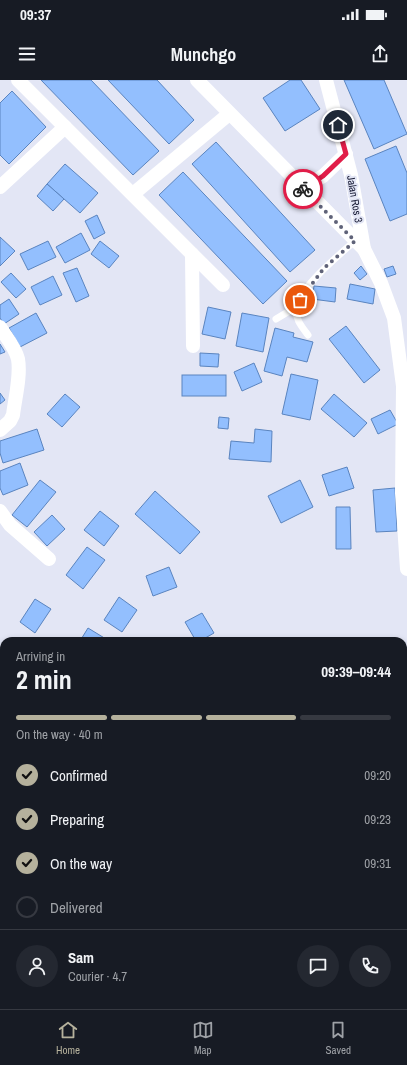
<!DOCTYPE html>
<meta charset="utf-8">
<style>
:root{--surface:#171b24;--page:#242831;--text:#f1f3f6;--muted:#9ea1a6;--line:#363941;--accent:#b5b19c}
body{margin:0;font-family:"Archivo Narrow",sans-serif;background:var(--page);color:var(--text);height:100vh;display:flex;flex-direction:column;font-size:15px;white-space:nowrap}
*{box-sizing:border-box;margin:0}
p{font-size:13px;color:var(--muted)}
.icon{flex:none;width:22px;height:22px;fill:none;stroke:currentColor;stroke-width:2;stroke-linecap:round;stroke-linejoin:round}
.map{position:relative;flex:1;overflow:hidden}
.sheet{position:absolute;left:0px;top:557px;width:407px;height:372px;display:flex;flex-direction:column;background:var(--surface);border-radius:12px 12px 0 0;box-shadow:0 2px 6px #0003}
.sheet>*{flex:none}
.pin{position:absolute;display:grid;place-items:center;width:34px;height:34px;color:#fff;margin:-17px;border:2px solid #fff;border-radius:50%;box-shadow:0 1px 4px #0007}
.courier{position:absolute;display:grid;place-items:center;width:40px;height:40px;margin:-20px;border:3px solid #e11d48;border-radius:50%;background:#fff;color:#222;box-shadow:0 1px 5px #0007}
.headline em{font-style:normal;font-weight:700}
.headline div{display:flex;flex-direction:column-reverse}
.headline{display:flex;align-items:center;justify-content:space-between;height:68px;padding:0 16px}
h1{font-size:26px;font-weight:700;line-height:30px}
.bar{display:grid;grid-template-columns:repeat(4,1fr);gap:6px 4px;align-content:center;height:48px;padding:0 16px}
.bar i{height:5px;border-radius:3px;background:var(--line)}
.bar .selected{background:var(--accent)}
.bar p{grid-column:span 4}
.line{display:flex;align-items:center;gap:10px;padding:0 16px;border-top:1px solid var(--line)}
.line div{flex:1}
.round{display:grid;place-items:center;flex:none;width:42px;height:42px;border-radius:21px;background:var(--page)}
ol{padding:0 16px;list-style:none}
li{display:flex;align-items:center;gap:12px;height:44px}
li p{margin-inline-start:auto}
li .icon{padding:4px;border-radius:50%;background:var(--accent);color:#111;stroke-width:4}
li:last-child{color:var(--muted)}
li i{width:22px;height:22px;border:2px solid var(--line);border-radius:50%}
.status{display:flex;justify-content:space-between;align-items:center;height:28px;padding:0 20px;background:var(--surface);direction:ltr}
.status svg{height:11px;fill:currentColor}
header{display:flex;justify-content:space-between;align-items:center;height:52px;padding:0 16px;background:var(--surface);font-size:18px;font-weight:700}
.menu{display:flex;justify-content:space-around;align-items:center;height:56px;border-top:1px solid var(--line);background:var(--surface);font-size:11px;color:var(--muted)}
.menu a{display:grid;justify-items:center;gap:2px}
.menu .selected{color:var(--accent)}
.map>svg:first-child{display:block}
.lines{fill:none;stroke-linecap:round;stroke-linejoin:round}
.river{stroke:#62b8cf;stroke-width:29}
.building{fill:#93bffe;stroke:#5a84bf}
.service{stroke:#fff;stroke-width:7}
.minor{stroke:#fff;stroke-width:14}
.done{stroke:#5f6278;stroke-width:4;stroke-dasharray:0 7.2}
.route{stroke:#e11d48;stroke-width:5}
.labels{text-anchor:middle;stroke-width:4;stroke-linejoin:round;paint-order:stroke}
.street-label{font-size:11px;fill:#181b35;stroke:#e3e6f5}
</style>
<div class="status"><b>09:37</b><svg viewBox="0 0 49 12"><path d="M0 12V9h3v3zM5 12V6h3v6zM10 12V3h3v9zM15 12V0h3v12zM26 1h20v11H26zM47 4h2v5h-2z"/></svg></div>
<header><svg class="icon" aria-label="menu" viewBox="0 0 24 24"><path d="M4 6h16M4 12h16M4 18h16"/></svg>Munchgo<svg class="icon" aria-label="share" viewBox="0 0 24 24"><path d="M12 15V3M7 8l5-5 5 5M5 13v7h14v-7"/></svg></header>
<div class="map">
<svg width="407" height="929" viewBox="0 0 407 929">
<rect width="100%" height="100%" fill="#e3e6f5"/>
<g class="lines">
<g class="river">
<path d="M0,622L4,626"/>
<path d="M92,925L93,929"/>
</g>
</g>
<g class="building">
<path d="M41,0H91L159,71L133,95Z"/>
<path d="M108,0H157L194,40L169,64Z"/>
<path d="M290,0H301L320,29L285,51L263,18Z"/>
<path d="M344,0H384L407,54L374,69Z"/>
<path d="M12,11L46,47L9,84L0,75V23Z"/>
<path d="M216,62L315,170L290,192L192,84Z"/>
<path d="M396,66L407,93V134L390,141L365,79Z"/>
<path d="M65,84L98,113L80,133L47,104Z"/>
<path d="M183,92L287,201L263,224L159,115Z"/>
<path d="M47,104L64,119L53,131L37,116Z"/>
<path d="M97,135L105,153L94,159L85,141Z"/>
<path d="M81,153L90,170L65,183L56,167Z"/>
<path d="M0,157L15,171L0,186Z"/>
<path d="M48,161L56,177L28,190L20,174Z"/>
<path d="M100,161L119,176L109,188L91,174Z"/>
<path d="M361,186L367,194L360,200L354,193Z"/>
<path d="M393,186L396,194L387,197L384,189Z"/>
<path d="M77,188L89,216L76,222L63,193Z"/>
<path d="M11,193L26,209L16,218L1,202Z"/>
<path d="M53,196L62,215L40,225L31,207Z"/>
<path d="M350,204L375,209L373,224L347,219Z"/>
<path d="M314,206L336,208L335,222L312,219Z"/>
<path d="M9,219L19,234L4,244L0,238V225Z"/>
<path d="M208,227L231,232L225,259L202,254Z"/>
<path d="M36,233L47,253L20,267L9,248Z"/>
<path d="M242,233L269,238L263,272L236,266Z"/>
<path d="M346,246L380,290L364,303L329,259Z"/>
<path d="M275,248L294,253L293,257L313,262L307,282L287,277L282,296L264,291Z"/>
<path d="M0,264L5,272L0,274Z"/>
<path d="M200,273L219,274L218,287L200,286Z"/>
<path d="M254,283L262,302L242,311L234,292Z"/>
<path d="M291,294L318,300L310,340L282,334Z"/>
<rect x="182" y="295" width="44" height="21"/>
<path d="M0,313L5,320L0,324Z"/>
<path d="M65,314L80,327L62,347L47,334Z"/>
<path d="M334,314L367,343L354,357L321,329Z"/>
<path d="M390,330L398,344L378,354L371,339Z"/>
<path d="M219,337L229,338L228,349L218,348Z"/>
<path d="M37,349L44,370L3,383L0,373V361Z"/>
<path d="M255,349L272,351L271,382L229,379L231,361L254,363Z"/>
<path d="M20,383L28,405L3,415L0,408V391Z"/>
<path d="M347,387L354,408L329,416L322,395Z"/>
<path d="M40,400L56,412L27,447L12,435Z"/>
<path d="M300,400L313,427L281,443L268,416Z"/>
<path d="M395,408L397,451L376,452L373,410Z"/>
<path d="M155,411L200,452L180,474L135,434Z"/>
<path d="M336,427H350L351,469H336Z"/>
<path d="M100,431L119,446L104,466L84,450Z"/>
<path d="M52,435L65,449L47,466L34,452Z"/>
<path d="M87,467L105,480L83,509L66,495Z"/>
<path d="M169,487L177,507L153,516L146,496Z"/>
<path d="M119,517L137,530L122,552L104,540Z"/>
<path d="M35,519L51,529L35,553L20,542Z"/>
<path d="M202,533L214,553L200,561H196L185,542Z"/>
<path d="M88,548L106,559L105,561H80Z"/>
<path d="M4,749V781L2,782L0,750Z"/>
<path d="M24,925H27L29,929H16Z"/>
<path d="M193,925H212L197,929H194Z"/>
</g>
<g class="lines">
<g class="service">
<path d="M276,239L296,227"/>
<path d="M308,255C302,247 295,239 296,228C299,208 340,174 355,161"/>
</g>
<g class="minor">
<path d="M18,0L223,205"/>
<path d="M197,0L364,169L381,203L394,238L403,306L402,413L407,489"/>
<path d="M326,0L351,95L364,169"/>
<path d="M0,107L65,47"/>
<path d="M303,108L323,96L346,74"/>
<path d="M133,114L229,34"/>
<path d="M192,174L193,266"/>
<path d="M0,247C6,257 15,267 18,279C21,296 15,318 13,335L10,341L0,350"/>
<path d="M0,431L10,445L49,479"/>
<path d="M0,860L4,863"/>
<path d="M403,901H407"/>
<path d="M44,925L46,929"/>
<path d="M276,929L279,925"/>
</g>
</g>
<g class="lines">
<path class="done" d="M300,220L324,188L355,161L303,109"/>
<path class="route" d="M303,109L323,96L346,74L338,45"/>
</g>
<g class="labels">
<g class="street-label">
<text transform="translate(355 119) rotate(80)" y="4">Jalan Ros 3</text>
</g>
</g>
</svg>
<div class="pin" style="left:300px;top:220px;background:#ea580c"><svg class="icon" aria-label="bag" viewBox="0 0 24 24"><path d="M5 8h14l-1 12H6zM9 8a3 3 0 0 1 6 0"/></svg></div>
<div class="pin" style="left:338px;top:45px;background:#1f2937"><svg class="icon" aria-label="home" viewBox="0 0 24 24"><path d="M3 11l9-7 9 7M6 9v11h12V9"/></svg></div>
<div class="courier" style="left:303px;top:109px"><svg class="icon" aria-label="bike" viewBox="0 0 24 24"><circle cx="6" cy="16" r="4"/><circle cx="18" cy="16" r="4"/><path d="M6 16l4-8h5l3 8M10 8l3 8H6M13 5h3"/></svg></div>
<section class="sheet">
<div class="headline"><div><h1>2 min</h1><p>Arriving in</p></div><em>09:39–09:44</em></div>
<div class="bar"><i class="selected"></i><i class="selected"></i><i class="selected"></i><i></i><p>On the way · 40 m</p></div>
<ol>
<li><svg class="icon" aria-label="check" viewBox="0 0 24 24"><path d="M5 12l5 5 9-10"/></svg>Confirmed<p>09:20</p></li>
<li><svg class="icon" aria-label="check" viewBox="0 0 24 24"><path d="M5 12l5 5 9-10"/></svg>Preparing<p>09:23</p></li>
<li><svg class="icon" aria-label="check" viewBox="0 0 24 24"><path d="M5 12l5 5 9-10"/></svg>On the way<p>09:31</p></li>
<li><i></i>Delivered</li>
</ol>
<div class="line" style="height:72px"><a class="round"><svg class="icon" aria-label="person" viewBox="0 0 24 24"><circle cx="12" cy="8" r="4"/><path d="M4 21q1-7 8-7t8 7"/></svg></a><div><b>Sam</b><p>Courier · 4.7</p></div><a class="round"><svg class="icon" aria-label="chat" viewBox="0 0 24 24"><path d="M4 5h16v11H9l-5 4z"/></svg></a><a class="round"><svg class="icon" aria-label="phone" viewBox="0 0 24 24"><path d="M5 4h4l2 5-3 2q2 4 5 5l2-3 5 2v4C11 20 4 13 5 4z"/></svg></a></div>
</section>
</div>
<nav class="menu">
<a class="selected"><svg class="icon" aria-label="home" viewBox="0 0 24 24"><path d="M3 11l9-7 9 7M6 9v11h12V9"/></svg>Home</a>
<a><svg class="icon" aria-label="map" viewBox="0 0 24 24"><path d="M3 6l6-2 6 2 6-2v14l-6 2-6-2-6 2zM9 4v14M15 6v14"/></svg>Map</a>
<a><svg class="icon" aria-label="saved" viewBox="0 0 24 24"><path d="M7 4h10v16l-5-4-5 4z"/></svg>Saved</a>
</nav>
